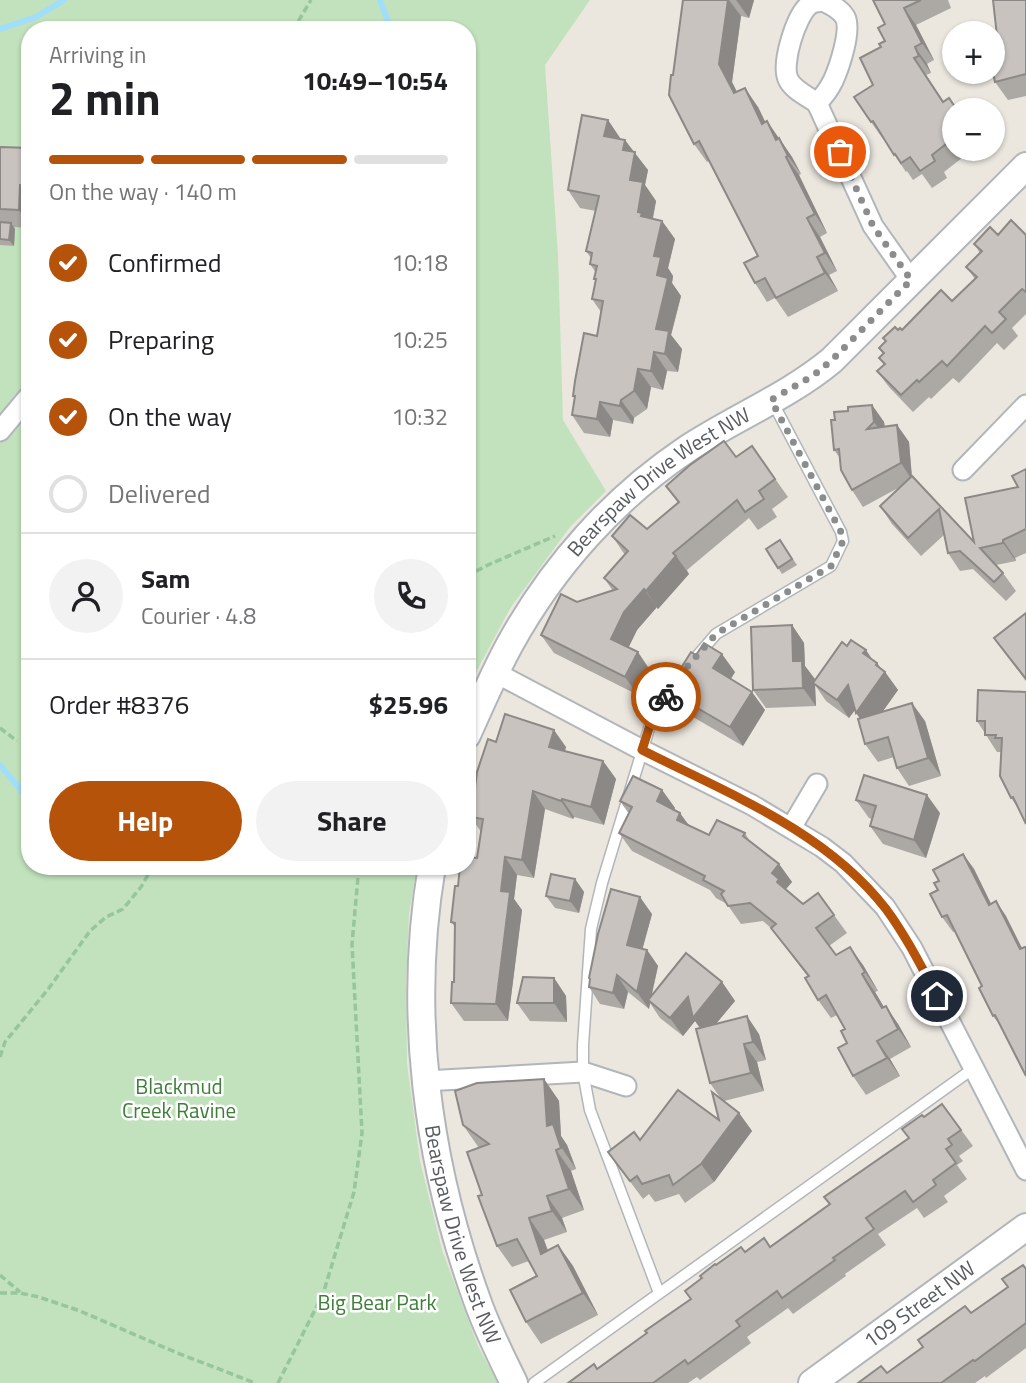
<!DOCTYPE html>
<meta charset="utf-8">
<style>
:root{--surface:#fff;--page:#f2f2f2;--text:#202124;--muted:#757577;--line:#e0e0e0;--accent:#b45309}
body{margin:0;font-family:"Titillium Web",sans-serif;background:var(--page);color:var(--text);height:100vh;display:flex;flex-direction:column;font-size:26px;white-space:nowrap}
*{box-sizing:border-box;margin:0}
p{font-size:23px;color:var(--muted)}
.icon{flex:none;width:38px;height:38px;fill:none;stroke:currentColor;stroke-width:2;stroke-linecap:round;stroke-linejoin:round}
.map{position:relative;flex:1;overflow:hidden}
.side{position:absolute;left:21px;top:21px;width:455px;height:854px;display:flex;flex-direction:column;background:var(--surface);border-radius:28px;box-shadow:0 2px 5px #0004}
.side>*{flex:none}
.tools{position:absolute;left:942px;top:21px;display:grid;gap:14px}
.tools a{display:grid;place-items:center;width:63px;height:63px;border-radius:50%;background:var(--surface);box-shadow:0 2px 5px #0004;font-size:35px}
.pin{position:absolute;display:grid;place-items:center;width:60px;height:60px;color:#fff;margin:-30px;border:4px solid #fff;border-radius:50%;box-shadow:0 2px 7px #0007}
.courier{position:absolute;display:grid;place-items:center;width:70px;height:70px;margin:-35px;border:5px solid #b45309;border-radius:50%;background:#fff;color:#222;box-shadow:0 2px 9px #0007}
.summary em{font-style:normal;font-weight:700}
.summary div{display:flex;flex-direction:column-reverse}
.summary{display:flex;align-items:center;justify-content:space-between;height:119px;padding:0 28px}
h1{font-size:46px;font-weight:700;line-height:52px}
.bar{display:grid;grid-template-columns:repeat(4,1fr);gap:10px 7px;align-content:center;height:84px;padding:0 28px}
.bar i{height:9px;border-radius:5px;background:var(--line)}
.bar .on{background:var(--accent)}
.bar p{grid-column:span 4}
.line{display:flex;align-items:center;gap:18px;padding:0 28px;border-top:2px solid var(--line)}
.line div{flex:1}
.round{display:grid;place-items:center;flex:none;width:74px;height:74px;border-radius:37px;background:var(--page)}
ol{padding:0 28px;list-style:none}
li{display:flex;align-items:center;gap:21px;height:77px}
li p{margin-inline-start:auto}
li .icon{padding:7px;border-radius:50%;background:var(--accent);color:#fff;stroke-width:4}
li:last-child{color:var(--muted)}
li i{width:38px;height:38px;border:4px solid var(--line);border-radius:50%}
.primary-button{display:flex;gap:14px;margin-top:auto;padding:14px 28px}
.primary-button a{flex:1;height:80px;border-radius:42px;background:var(--accent);color:#fff;font-size:28px;font-weight:700;line-height:80px;text-align:center}
.primary-button a+a{background:var(--page);color:var(--text)}
.map>svg:first-child{display:block}
.green{fill:#c1e2bc}
.lines{fill:none;stroke-linecap:round;stroke-linejoin:round}
.stream{stroke:#a0defa;stroke-width:6}
.lane-casing{stroke:#b2b6ba;stroke-width:13}
.street-casing{stroke:#b2b6ba;stroke-width:23}
.secondary-casing{stroke:#b1b5ba;stroke-width:30}
.path{stroke:#97c59e;stroke-width:3.5;stroke-dasharray:7 3.5;stroke-linecap:butt}
.lane{stroke:#fff;stroke-width:10}
.street{stroke:#fff;stroke-width:19}
.secondary{stroke:#fff;stroke-width:26}
.wall{fill:#aca8a4}
.shaded-wall{fill:#8c8886}
.building{fill:#c8c3bf;stroke:#8c8886;stroke-width:2}
.done{stroke:#8b8d8c;stroke-width:7;stroke-dasharray:0 12.6}
.route{stroke:#b45309;stroke-width:9}
.labels{text-anchor:middle;stroke-width:5;stroke-linejoin:round;paint-order:stroke}
.street-label{font-size:21px;fill:#585c60;stroke:#fff}
.park-label{font-size:21px;fill:#3d7f38;stroke:#fff}
</style>
<div class="map">
<svg width="1026" height="1383" viewBox="0 0 1026 1383">
<rect width="100%" height="100%" fill="#ebe7df"/>
<path class="green" d="M0,0H590L545,65L558,255L563,420L606,491L570,527L511,607L467,689V30H30V866H417L409,914L406,986L407,1063L420,1161L442,1250L478,1346L498,1383H0Z"/>
<g class="lines">
<g class="stream">
<path d="M380,0L391,30"/>
<path d="M0,29L36,17L64,0"/>
<path d="M0,765L30,801"/>
</g>
<g class="lane-casing">
<g id="lane">
<path d="M698,655L716,634L831,566L843,541L841,532L772,401"/>
<path d="M659,1293L590,1110L583,1072V1045L591,929L602,883L651,722L680,677"/>
<path d="M534,1383L974,1068"/>
</g>
</g>
<g class="street-casing">
<g id="street">
<path d="M823,1C832,5 840,9 845,17C852,30 839,68 833,81C829,89 824,96 817,103C807,96 793,90 788,79C781,63 796,17 808,6C812,2 817,2 823,1Z"/>
<path d="M817,103L873,226L911,280"/>
<path d="M0,431L30,395"/>
<path d="M963,470L1026,405"/>
<path d="M496,673L642,750L752,805L822,847L843,863L885,907L912,948L1026,1170"/>
<path d="M791,828L817,784"/>
<path d="M425,1081L583,1072L626,1086"/>
</g>
</g>
<g class="secondary-casing">
<g id="secondary">
<path id="s1" d="M467,735C481,704 494,673 510,644C553,566 614,498 687,449C734,418 789,396 832,360L1026,166"/>
<path id="s2" d="M432,866C407,1012 427,1162 477,1300C487,1329 501,1356 514,1383"/>
<path id="s3" d="M812,1383L1026,1227"/>
</g>
</g>
<g class="path">
<path d="M293,30L311,0"/>
<path d="M467,576L490,564L555,536"/>
<path d="M467,587L474,574"/>
<path d="M0,728L17,741"/>
<path d="M0,1057L5,1042L49,988L90,931L106,917L123,909L141,887L153,866"/>
<path d="M0,1275L20,1292"/>
<path d="M0,1293H20L39,1297L80,1311L175,1352L255,1383"/>
<path d="M278,1383L323,1294L354,1192L362,1133L352,944L359,866"/>
</g>
<use href="#lane" class="lane"/>
<use href="#street" class="street"/>
<use href="#secondary" class="secondary"/>
</g>
<g class="wall">
<path d="M683,0H754L749,18L741,16L732,82L737,92L758,107L765,122L767,121L792,157L801,174L799,175L827,233L820,237L837,271L829,275L838,291L788,317L775,298L767,302L755,283L758,256L709,161L707,162L694,144L673,75Z"/>
<path d="M873,0H948L951,8L916,25L934,60L927,64L931,73L926,75L944,102L949,98L958,110H954V149H956L962,158L944,172L947,178L932,188L922,174L913,180L907,171L906,172L884,139H883L871,122L873,85L881,47L885,41V24Z"/>
<path d="M1026,0V96L1008,100L995,82L997,36Z"/>
<path d="M608,120L620,138V139L633,152L648,170L645,185L656,201L653,219L662,221L675,239L668,268L673,276L672,283L681,296L671,335L682,349L678,372L667,371L663,390L651,387L647,409L634,418L633,424L613,420L610,437L584,433L572,415L575,398L573,396L597,336L601,312L592,299L596,281L594,279L596,273L590,264L591,258L586,251L596,211L580,208L568,190Z"/>
<path d="M0,147L30,148V228L14,227L15,229L14,246L0,245V222H1L0,221Z"/>
<path d="M998,235H1026V314L1012,328L1018,336L1004,350L997,343L959,383L953,378L931,399L929,397L913,412L889,387L877,371L884,365L879,358L883,354L879,348L898,330H902L952,301L975,279L966,267L980,253L974,244Z"/>
<path d="M872,405L884,422L885,427L897,425L909,442L912,476L974,542L1018,487L1026,469V553L1015,558L1016,561L996,565L1003,573L1016,591L1006,601L973,569L960,571L948,553L944,535L921,556L892,524L880,506L900,487L863,507L852,490L840,458L834,450L848,411Z"/>
<path d="M752,446L788,497L772,509L777,517L758,530L749,518L687,570L689,574L658,609L657,607L637,630L628,648L650,670L638,695L554,653L541,635L577,602L613,591L604,578L625,555L612,536L647,529L678,503L666,486L736,457Z"/>
<path d="M780,540L797,565L782,574L766,549Z"/>
<path d="M1026,613V681L994,638Z"/>
<path d="M792,625L804,643L805,666L815,680L847,646L877,663L881,669L885,672L898,690L882,712L925,721L941,776L909,786L897,768L894,757L878,762L865,744L860,718L855,710L849,718L826,701L815,685L816,706L766,708L753,690Z"/>
<path d="M696,655L735,672L731,679L765,710L743,746L693,717L671,684Z"/>
<path d="M1026,692L1019,809L1011,798L1001,752H997L977,721Z"/>
<path d="M496,742L566,747L565,751L603,761L616,779L604,825L574,817L573,819L545,809L534,878L517,875L514,899L522,910L508,1021H464L451,1003L454,982L455,927L451,922L458,886L477,858L481,832L471,817Z"/>
<path d="M662,790L675,808L674,809L690,826L709,835L745,833L749,840L779,864L792,882L786,889L803,904L818,893L847,933L829,946L836,955L863,965L878,991L875,992L884,1007L898,1024L911,1047L890,1059L900,1076L866,1095L853,1076L847,1043L845,1029L837,1015L831,1018L818,1000L808,977L771,928L763,921L741,924L727,904L716,898L710,890L632,851L619,833L629,814L620,801Z"/>
<path d="M856,800L940,813L926,858L883,844L870,826L872,819L869,818Z"/>
<path d="M963,854L974,869L991,904L1006,916L1002,1028L993,1016L982,986L955,931L953,932L942,917L938,890L939,881Z"/>
<path d="M575,879L584,892L579,913L555,908L546,896Z"/>
<path d="M652,914L642,949L647,950L658,966L652,994L722,982L735,1001L716,1023L759,1034L766,1060L757,1062L764,1091L724,1101L739,1113L752,1131L714,1182L685,1203L679,1194L655,1202L649,1194L643,1199L608,1152L640,1140L719,1120L721,1099L710,1083L700,1028L695,1021L683,1036L660,1018L650,1003L649,1009L628,992L624,1009L600,1004L589,987L590,980L589,978Z"/>
<path d="M554,978L566,996L567,1022L530,1021L517,1003Z"/>
<path d="M544,1079L559,1101L561,1136L567,1145L576,1169L571,1171L584,1210L562,1218L567,1232L544,1240L548,1250L558,1245L573,1266L598,1315L541,1344L526,1322L537,1276L529,1261L512,1267L497,1246L482,1195L479,1148L463,1125Z"/>
<path d="M942,1104L973,1146L959,1156L963,1161L957,1165L967,1179L944,1196L948,1202L924,1218L917,1208L878,1234L886,1245L845,1274L846,1276L793,1314L788,1308L747,1337L751,1343L700,1380L697,1377L688,1383H568L597,1369L647,1333L691,1299L701,1278L716,1265L745,1252L770,1247L830,1204L908,1138L924,1117Z"/>
<path d="M1026,1269V1348L986,1378L985,1376L975,1383H858L887,1373L1008,1287Z"/>
</g>
<g class="shaded-wall">
<path d="M728,0H729L741,16L732,82L747,112L734,93L719,64Z"/>
<path d="M736,0H754L749,18Z"/>
<path d="M904,8L916,25L934,60L922,43Z"/>
<path d="M915,47L927,64L931,73L919,56Z"/>
<path d="M745,88L758,107L775,142L762,124Z"/>
<path d="M608,120L620,138L617,154L604,136Z"/>
<path d="M767,121L780,140L789,158L776,140Z"/>
<path d="M779,138L792,157L801,174L788,156Z"/>
<path d="M625,140L648,170L645,185L656,201L651,226L638,212L623,150Z"/>
<path d="M786,157L799,175L827,233L815,214Z"/>
<path d="M20,185L30,199V225L19,210Z"/>
<path d="M807,218L820,237L837,271L825,253Z"/>
<path d="M662,221L675,239L668,268L673,276L672,283L681,296L671,335L682,349L678,372L665,354L656,329L654,256Z"/>
<path d="M11,223L15,229L14,246L9,240Z"/>
<path d="M817,257L829,275L838,291L825,273Z"/>
<path d="M654,352L667,371L663,390L651,371Z"/>
<path d="M638,369L651,387L647,409L634,391Z"/>
<path d="M621,400L634,418L633,424L620,406Z"/>
<path d="M600,402L613,420L610,437L597,419Z"/>
<path d="M872,405L884,422L886,439L874,422Z"/>
<path d="M897,425L909,442L912,480L901,463Z"/>
<path d="M1003,540L1015,558L1016,561L1003,543Z"/>
<path d="M676,556L689,574L658,609L646,591Z"/>
<path d="M644,589L657,607L637,630L624,657L611,639L624,612Z"/>
<path d="M792,625L804,643L805,666L815,679V684L813,683L815,685L816,706L803,688L793,661Z"/>
<path d="M866,650L876,665L877,663L884,673L885,672L898,690L869,731L856,713L863,653Z"/>
<path d="M638,652L650,670L638,695L625,677Z"/>
<path d="M722,654L735,672L726,686L713,668Z"/>
<path d="M848,685L860,703L849,718L837,700Z"/>
<path d="M752,692L765,710L743,746L730,727Z"/>
<path d="M912,703L925,721L941,776L928,758Z"/>
<path d="M554,730L566,747L561,764L549,747Z"/>
<path d="M603,761L616,779L604,825L591,807Z"/>
<path d="M662,790L675,808L669,819L657,801Z"/>
<path d="M533,791L545,809L534,878L522,860Z"/>
<path d="M927,795L940,813L926,858L914,840Z"/>
<path d="M562,799L574,817L573,819L561,801Z"/>
<path d="M680,813L693,831L677,820Z"/>
<path d="M963,854L974,869L999,920L989,905Z"/>
<path d="M505,857L517,875L514,899L522,910L508,1021L496,1004L501,891Z"/>
<path d="M779,864L792,882L786,889L777,882L772,873Z"/>
<path d="M575,879L584,892L579,913L570,901Z"/>
<path d="M640,897L652,914L639,962L627,945Z"/>
<path d="M996,901L1006,916L1026,956L1020,949Z"/>
<path d="M850,947L863,965L878,991L865,972Z"/>
<path d="M647,950L658,966L650,1002L648,1000L650,1003L649,1009L637,992Z"/>
<path d="M862,974L875,992L895,1026L882,1008Z"/>
<path d="M617,975L628,992L624,1009L613,993Z"/>
<path d="M554,978L566,996L567,1022L554,1003Z"/>
<path d="M722,982L735,1001L706,1036L695,1021L683,1036L670,1018L688,997Z"/>
<path d="M886,1006L898,1024L911,1047L898,1029Z"/>
<path d="M747,1016L759,1034L766,1060L753,1042Z"/>
<path d="M877,1041L890,1059L900,1076L887,1058Z"/>
<path d="M744,1044L757,1062L764,1091L751,1073Z"/>
<path d="M544,1079L559,1101L561,1136L567,1145L576,1169L547,1126Z"/>
<path d="M739,1113L752,1131L714,1182L701,1164Z"/>
<path d="M556,1150L571,1171L584,1210L569,1189Z"/>
<path d="M547,1196L562,1218L567,1232L552,1211Z"/>
<path d="M529,1218L544,1240L556,1275L541,1254Z"/>
<path d="M558,1245L573,1266L598,1315L583,1293Z"/>
</g>
<g class="building">
<path d="M683,0H728L719,64L734,93L745,88L762,124L767,121L776,140L779,138L788,156L786,157L815,214L807,218L825,253L817,257L825,273L776,298L765,278L755,283L744,263L758,256L699,141L694,144L669,95L671,75H673Z"/>
<path d="M873,0H921L904,8L922,43L915,47L919,56L914,58L943,102L949,98L957,110H954V126L944,132L950,141L932,155L935,161L920,171L910,157L901,163L895,154L894,155L873,121L871,122L854,97L873,85L860,58L881,47L879,44L885,41L878,28L885,24Z"/>
<path d="M993,0H1026V74L995,82L992,69V37L997,36Z"/>
<path d="M582,115L608,120L604,136L625,140L623,150L635,152L630,180L643,182L638,212L642,213L641,216L662,221L654,256L661,257L657,275L668,278L656,329L669,331L665,354L654,352L651,371L638,369L634,391L621,400L620,406L600,402L597,419L572,415L575,396H573L575,381L584,333L597,336L603,301L592,299L596,279H594L597,266L590,264L592,253L586,251L599,196L568,190Z"/>
<path d="M0,147L30,148V186L20,185L19,210L0,209Z"/>
<path d="M1011,220L1026,235V292L1022,289L999,312L1006,319L992,333L985,326L947,366L942,361L919,382L917,380L901,395L877,371L885,364L879,358L884,353L879,348L886,341L883,338L895,327L898,330L900,328L902,330L941,290L952,301L977,277L966,267L982,251L974,244L990,227L998,235Z"/>
<path d="M0,222L11,223L9,240L0,239Z"/>
<path d="M872,405L874,422L867,429L897,425L901,463L852,490L841,470L839,449L834,450L831,420H835L834,412L848,411V407Z"/>
<path d="M724,441L736,457L752,446L775,479L759,491L764,499L745,512L737,500L673,553L676,556L646,591L644,589L624,612L611,639L638,652L625,677L541,635L561,594L577,602L617,589L604,578L628,551L612,536L630,515L647,529L679,502L666,486L690,465Z"/>
<path d="M1026,469V529L1003,540V543L980,548L1003,573L994,582L960,551L948,553L939,509L908,538L880,506L912,476L974,542L965,498L1018,487L1012,476Z"/>
<path d="M780,540L792,559L778,568L766,549Z"/>
<path d="M1026,613V679L994,638Z"/>
<path d="M792,625L793,661H802L803,688L753,690L751,627Z"/>
<path d="M851,640L866,650L863,653L877,663L876,665L885,672L856,713L848,685L837,700L813,683L842,642L847,646Z"/>
<path d="M704,643L722,654L713,668L752,692L730,727L680,698L684,692L671,684L691,652L696,655Z"/>
<path d="M978,690L1026,692V824L1013,797L1011,798L1000,776L1002,738H995L996,735H985V721H977Z"/>
<path d="M912,703L928,758L897,768L888,737L865,744L858,719Z"/>
<path d="M505,714L554,730L549,747L603,761L591,807L562,799L561,801L533,791L522,860L505,857L501,891L510,892L496,1004L451,1003L452,982H454L455,923L451,922L455,886H458L460,866H467V857L477,858L483,819L471,817L477,772L488,739L496,742Z"/>
<path d="M864,775L927,795L914,840L870,826L876,806L856,800Z"/>
<path d="M633,776L662,790L657,801L680,813L677,820L709,835L717,820L745,833L743,836L779,864L772,873L779,879L777,882L803,904L818,893L834,915L816,928L836,955L850,947L865,972L862,974L882,1008L886,1006L898,1029L877,1041L887,1058L853,1076L838,1048L847,1043L841,1031L845,1029L826,995L818,1000L805,978L809,976L771,928L776,924L750,903L728,906L721,894L724,891L703,880L705,876L619,833L632,807L620,801Z"/>
<path d="M963,854L989,905L996,901L1020,949L1025,947L1026,948V1076L995,1015L993,1016L979,988L982,986L947,915L942,917L930,894L938,890L934,883L939,881L933,870Z"/>
<path d="M551,874L575,879L570,901L546,896Z"/>
<path d="M611,889L640,897L627,945L647,950L637,992L617,975L613,993L589,987L590,979L589,978L598,934Z"/>
<path d="M686,953L722,982L693,1018L688,997L670,1018L648,1000Z"/>
<path d="M523,977L554,978V1003H517Z"/>
<path d="M747,1016L753,1042L744,1044L751,1073L710,1083L696,1029Z"/>
<path d="M544,1079L547,1126L553,1124L561,1148L556,1150L569,1189L547,1196L552,1211L529,1218L541,1254L558,1245L583,1293L526,1322L510,1290L537,1276L517,1239L497,1246L478,1196L482,1195L467,1152L489,1144L463,1125L455,1091L477,1083Z"/>
<path d="M678,1090L719,1120L712,1092L739,1113L701,1164L673,1185L669,1175L642,1184L637,1176L630,1181L608,1152L634,1132L640,1140Z"/>
<path d="M942,1104L961,1130L948,1139L952,1145L946,1149L956,1163L933,1180L936,1185L913,1202L905,1191L866,1218L874,1229L833,1258L835,1260L782,1298L777,1291L736,1321L740,1326L688,1364L685,1360L653,1383H568L594,1364L597,1369L647,1333L645,1331L691,1299L685,1291L702,1278L700,1276L715,1264L716,1265L741,1247L745,1252L764,1238L770,1247L830,1204L824,1197L909,1138L902,1129L922,1115L924,1117Z"/>
<path d="M1023,1265L1026,1269V1323L975,1361L973,1360L941,1383H858L881,1366L887,1373L923,1347L918,1340L965,1306L971,1313L1008,1287L1002,1279Z"/>
</g>
<g class="lines">
<path class="done" d="M666,697L686,668L716,634L831,566L843,541L841,532L771,400L814,375L832,360L911,280L873,226L840,152"/>
<path class="route" d="M666,697L651,722L642,750C727,793 826,831 886,909C906,936 921,966 937,996"/>
</g>
<g class="labels">
<g class="street-label">
<text dy="7" stroke="none"><textPath href="#s1" startOffset="324">Bearspaw Drive West NW</textPath></text>
<text dy="7" stroke="none"><textPath href="#s2" startOffset="374">Bearspaw Drive West NW</textPath></text>
<text dy="7" stroke="none"><textPath href="#s3" startOffset="133">109 Street NW</textPath></text>
</g>
<g class="park-label">
<text x="179" y="1094">Blackmud<tspan x="179" dy="24">Creek Ravine</tspan></text>
<text x="377" y="1310">Big Bear Park</text>
</g>
</g>
</svg>
<div class="tools">
<a>+</a>
<a>−</a>
</div>
<div class="pin" style="left:840px;top:152px;background:#ea580c"><svg class="icon" aria-label="bag" viewBox="0 0 24 24"><path d="M5 8h14l-1 12H6zM9 8a3 3 0 0 1 6 0"/></svg></div>
<div class="pin" style="left:937px;top:996px;background:#1f2937"><svg class="icon" aria-label="home" viewBox="0 0 24 24"><path d="M3 11l9-7 9 7M6 9v11h12V9"/></svg></div>
<div class="courier" style="left:666px;top:697px"><svg class="icon" aria-label="bike" viewBox="0 0 24 24"><circle cx="6" cy="16" r="4"/><circle cx="18" cy="16" r="4"/><path d="M6 16l4-8h5l3 8M10 8l3 8H6M13 5h3"/></svg></div>
<section class="side">
<div class="summary"><div><h1>2 min</h1><p>Arriving in</p></div><em>10:49–10:54</em></div>
<div class="bar"><i class="on"></i><i class="on"></i><i class="on"></i><i></i><p>On the way · 140 m</p></div>
<ol>
<li><svg class="icon" aria-label="check" viewBox="0 0 24 24"><path d="M5 12l5 5 9-10"/></svg>Confirmed<p>10:18</p></li>
<li><svg class="icon" aria-label="check" viewBox="0 0 24 24"><path d="M5 12l5 5 9-10"/></svg>Preparing<p>10:25</p></li>
<li><svg class="icon" aria-label="check" viewBox="0 0 24 24"><path d="M5 12l5 5 9-10"/></svg>On the way<p>10:32</p></li>
<li><i></i>Delivered</li>
</ol>
<div class="line" style="height:126px"><a class="round"><svg class="icon" aria-label="person" viewBox="0 0 24 24"><circle cx="12" cy="8" r="4"/><path d="M4 21q1-7 8-7t8 7"/></svg></a><div><b>Sam</b><p>Courier · 4.8</p></div><a class="round"><svg class="icon" aria-label="phone" viewBox="0 0 24 24"><path d="M5 4h4l2 5-3 2q2 4 5 5l2-3 5 2v4C11 20 4 13 5 4z"/></svg></a></div>
<div class="line" style="height:91px"><div>Order #8376</div><b>$25.96</b></div>
<div class="primary-button"><a>Help</a><a>Share</a></div>
</section>
</div>
